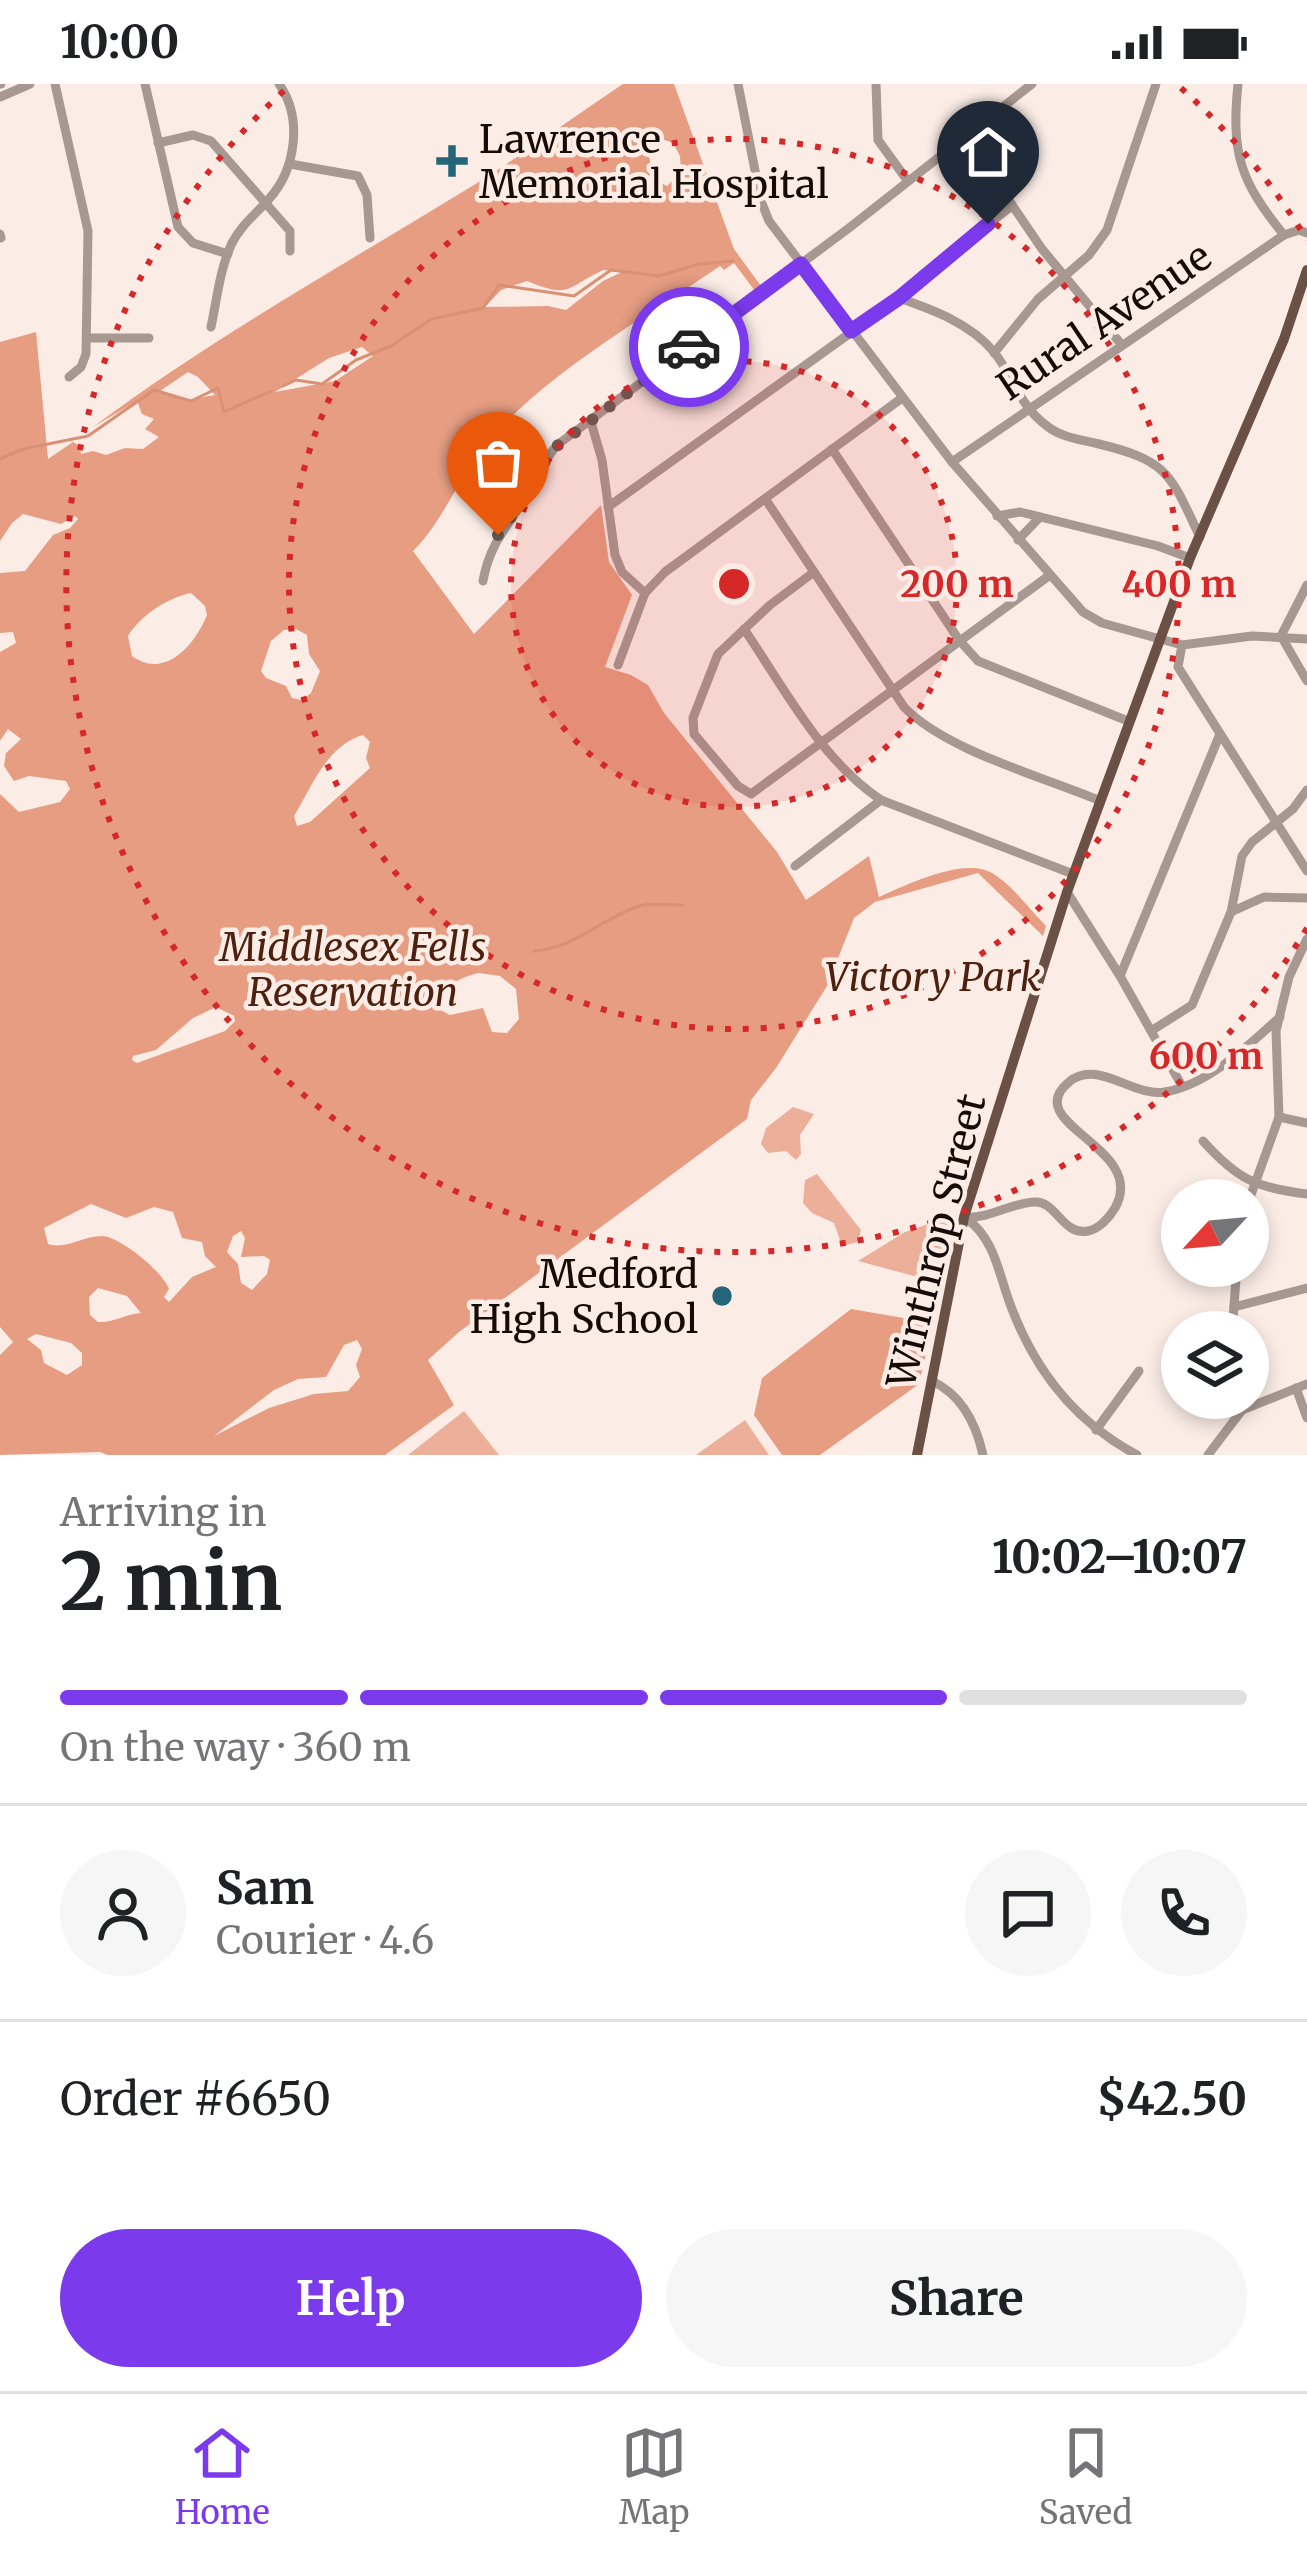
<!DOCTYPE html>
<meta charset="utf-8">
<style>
:root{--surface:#fff;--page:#f6f6f6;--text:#202124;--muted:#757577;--line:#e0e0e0;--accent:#7c3aed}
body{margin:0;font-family:Merriweather,serif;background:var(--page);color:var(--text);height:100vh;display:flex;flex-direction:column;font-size:45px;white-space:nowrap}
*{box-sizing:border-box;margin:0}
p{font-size:39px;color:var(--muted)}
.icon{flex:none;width:66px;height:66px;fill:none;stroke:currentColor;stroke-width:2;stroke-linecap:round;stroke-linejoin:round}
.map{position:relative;height:1371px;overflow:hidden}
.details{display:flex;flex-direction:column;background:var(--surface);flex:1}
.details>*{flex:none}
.needle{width:78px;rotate:244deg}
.fabs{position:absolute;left:1161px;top:1095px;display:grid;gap:24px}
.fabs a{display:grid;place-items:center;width:108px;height:108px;border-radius:50%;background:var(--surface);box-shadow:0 6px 18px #0003;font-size:60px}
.pin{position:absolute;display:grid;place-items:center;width:102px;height:102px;color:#fff;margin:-123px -51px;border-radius:50% 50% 50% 0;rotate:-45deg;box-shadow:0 0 12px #0007}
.pin .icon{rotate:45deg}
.courier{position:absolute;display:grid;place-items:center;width:120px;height:120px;margin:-60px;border:9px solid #7c3aed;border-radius:50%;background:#fff;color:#222;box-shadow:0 3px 15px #0007}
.summary em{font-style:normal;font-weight:700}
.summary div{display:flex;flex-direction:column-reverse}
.summary{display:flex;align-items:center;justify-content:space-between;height:204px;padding:0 60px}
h1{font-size:78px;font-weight:700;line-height:90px}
.bar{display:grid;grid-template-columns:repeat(4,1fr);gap:18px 12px;align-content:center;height:144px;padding:0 60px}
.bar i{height:15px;border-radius:9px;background:var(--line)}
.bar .current{background:var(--accent)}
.bar p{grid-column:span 4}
.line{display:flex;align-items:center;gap:30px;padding:0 60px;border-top:3px solid var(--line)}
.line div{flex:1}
.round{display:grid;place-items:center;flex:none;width:126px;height:126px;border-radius:63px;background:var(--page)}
.primary-button{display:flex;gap:24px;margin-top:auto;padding:24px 60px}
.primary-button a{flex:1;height:138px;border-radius:72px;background:var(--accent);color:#fff;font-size:48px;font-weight:700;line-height:138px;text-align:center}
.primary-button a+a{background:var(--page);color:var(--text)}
.status{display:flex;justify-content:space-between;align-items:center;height:84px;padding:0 60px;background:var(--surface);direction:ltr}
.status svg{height:33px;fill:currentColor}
.dock{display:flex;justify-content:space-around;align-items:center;height:168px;border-top:3px solid var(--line);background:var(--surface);font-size:33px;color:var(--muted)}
.dock a{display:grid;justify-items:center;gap:6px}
.dock .current{color:var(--accent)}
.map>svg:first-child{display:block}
.green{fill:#ecb09a}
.forest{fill:#e69d82;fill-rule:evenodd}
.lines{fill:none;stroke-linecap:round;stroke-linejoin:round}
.stream{stroke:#d99176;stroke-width:3}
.minor{stroke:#a89892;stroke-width:9}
.major{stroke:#6b5046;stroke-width:10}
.done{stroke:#675a55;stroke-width:12;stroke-dasharray:0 21.6}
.route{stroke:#7c3aed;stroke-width:15}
.ring{fill:none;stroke:#d62828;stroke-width:6;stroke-dasharray:6 12}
.poi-dot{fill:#246579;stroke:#fbece6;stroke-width:4.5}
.labels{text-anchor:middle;stroke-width:9;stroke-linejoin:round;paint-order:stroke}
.poi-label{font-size:39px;fill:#170b07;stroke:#fbece6;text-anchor:start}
.street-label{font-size:39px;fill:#170b07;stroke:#fbece6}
.park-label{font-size:39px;font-style:italic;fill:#4e200e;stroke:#fbece6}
.centre{fill:#d62828;stroke:#fbece6;stroke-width:6}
.ring-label{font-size:36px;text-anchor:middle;font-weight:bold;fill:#d62828;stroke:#fbece6;stroke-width:9;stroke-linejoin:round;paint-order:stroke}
</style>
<div class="status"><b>10:00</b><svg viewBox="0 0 49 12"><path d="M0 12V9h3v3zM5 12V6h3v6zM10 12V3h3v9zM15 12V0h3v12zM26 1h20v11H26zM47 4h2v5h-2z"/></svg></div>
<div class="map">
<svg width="1307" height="1371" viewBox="0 0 1307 1371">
<rect width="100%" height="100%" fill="#fbece6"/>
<g class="green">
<path d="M793,1023L814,1030L800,1051L801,1070L796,1076L786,1067L768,1069L761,1060L766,1044Z"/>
<path d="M817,1090L861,1146L858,1158L842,1162L834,1139L812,1129L803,1119L805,1096Z"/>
<path d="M943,1135L952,1137L940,1199L858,1177L905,1148Z"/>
<path d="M464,1327L499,1371H408Z"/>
<path d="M745,1336L769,1371H696Z"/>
</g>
<g class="forest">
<path d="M623,0H674L734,165L761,202L755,207L734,179L724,186L720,182C643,235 554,284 491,354C460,388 445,436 413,467L474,550L601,421L609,478L632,511L605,583L631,591L648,601L664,629L777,768L806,816L869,772L879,813C906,801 962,774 990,788C1011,799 1029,825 1046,842L1043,852L978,789L875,818L854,834L827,902L776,984L751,1016L747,1035L459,1248L428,1276L454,1321L385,1371H108L100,1368L0,1371V1271L13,1258L0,1243V710L19,728L60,718L70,705L66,697L29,692L14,697L4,682L6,669L21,655L8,645L0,657V568L16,559L13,548L0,549V489L25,487L53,451L70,444L78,435L75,432L61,440L23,430L12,439L0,457V258L36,248L48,375L73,358L80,362L81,370L93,367L106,371L125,364L143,365L159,353L145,345L154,335L142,330L137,317L93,343C211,255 338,184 464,107C519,74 570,35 623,0ZM656,53L673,59L680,72L681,88L667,102C652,95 648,74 648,58ZM603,186L622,188L603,197L566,226L548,222L485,223L501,206L527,197C571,215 565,204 603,186ZM362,263L373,272L335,297L275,308L329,274ZM188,288L198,293L215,311L186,316L160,307ZM191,509L205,522L207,531C195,561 165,596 132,572L128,552C141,531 167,514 191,509ZM284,546L296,545L307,551L309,570L320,587L311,609L302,616L292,614L286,602L266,594L261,587L271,557ZM363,651L370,658L366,674L370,684L310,738L297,742L294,732C312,703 326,662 363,651ZM479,889L500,892L516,905L519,935L507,949L492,948L483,924L450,931L433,922C438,904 461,893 479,889ZM216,923L234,932L235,937L225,947L137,979L132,976L133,972L156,966L193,934ZM91,1120L126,1134L154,1123L173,1128L182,1154L202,1158L205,1172L216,1183L192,1193L169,1218L164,1213L169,1205C163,1188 122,1154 103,1152C84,1151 67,1166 48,1160L44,1144ZM241,1147L245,1154L241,1173L264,1172L270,1176L267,1190L252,1206L241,1199L238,1180L227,1168L233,1152ZM98,1204L127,1212L141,1229C126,1230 113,1239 98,1238L90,1231L89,1213ZM36,1250L71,1259L82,1269V1281L67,1291L44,1279L41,1266L27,1255ZM357,1256L362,1265L356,1281L360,1293L348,1307L314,1310L269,1324L214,1352L274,1306L298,1295L326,1293L344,1261Z"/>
<path d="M851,1225L933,1239L919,1300L820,1371H782L754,1331L762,1294Z"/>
</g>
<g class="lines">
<g class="stream">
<path d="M283,302L296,296L322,300L356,276L391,262L432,235L483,224L499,201L574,212L611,186L659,192L699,180L733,177"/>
<path d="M0,375L23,365L88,352L154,306L191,317L218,304L224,328L271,307"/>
<path d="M534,867C573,865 600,836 636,823C650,818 667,821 683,821"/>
</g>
<g class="minor">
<path d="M0,0H1"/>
<path d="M55,0L88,147L86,270L81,283L69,293"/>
<path d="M145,0L178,143L193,159L228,170"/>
<path d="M738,0L761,117L769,137L952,378L1083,528L1102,539L1182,561L1252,552L1307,555"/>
<path d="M876,0L878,56L907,96"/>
<path d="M1238,0C1231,70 1240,97 1284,151"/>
<path d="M0,13L30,0"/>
<path d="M966,53L1042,165L1121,260"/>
<path d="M158,59L193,51L211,57L290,147V167"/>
<path d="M290,80L358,92L367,111L370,154"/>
<path d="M0,150L1,154"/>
<path d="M899,214C933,226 970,239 994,268C1014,293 1019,322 1047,342C1060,353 1082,356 1099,360C1169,377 1170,390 1200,453"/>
<path d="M211,243C217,215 220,184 232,159C241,141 256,130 269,115C296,85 303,34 279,0"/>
<path d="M87,254H149"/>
<path d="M994,269L1038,215L1089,171L1107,146L1156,0"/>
<path d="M591,338L602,376L615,471L622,488L645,509"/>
<path d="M832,365L959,556L978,577L1128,637"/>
<path d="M952,378L1284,151L1299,146L1307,149"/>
<path d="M766,416L904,623C945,666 1041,692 1098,716"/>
<path d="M608,423L899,214L922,191L1012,122"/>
<path d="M997,432L1020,428L1158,462L1190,474"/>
<path d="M1018,456L1040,433"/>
<path d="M814,488L770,521L718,570L693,634L694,650L738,702L751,710L1050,491"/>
<path d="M483,497C488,468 500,451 516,428C532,405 539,382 557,361L849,144L1032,0"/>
<path d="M1307,501L1281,552L1307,597"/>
<path d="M744,545C785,605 820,675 881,716L1073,790"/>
<path d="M1182,561L1178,583L1307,787"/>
<path d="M618,581L645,509L665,488L902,314"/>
<path d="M795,782L881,716"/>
<path d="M1067,808L1120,892L1182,1002"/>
<path d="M1231,828L1264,813L1307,814"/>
<path d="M1120,892L1220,650"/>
<path d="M1151,947L1192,921L1231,828L1242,772L1252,758L1293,725L1307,706"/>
<path d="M1279,1033L1307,1039"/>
<path d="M1203,1057C1238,1096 1255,1103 1307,1110"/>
<path d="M1248,1119L1279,1033L1276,947L1289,893L1307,855"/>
<path d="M964,1133C991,1135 1009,1119 1035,1118C1056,1117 1063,1152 1088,1147C1099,1145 1109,1134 1115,1124C1149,1063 1018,1040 1069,998C1097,974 1134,1014 1165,1008C1208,1001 1249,961 1280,933"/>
<path d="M967,1135C996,1156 999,1193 1012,1225C1036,1288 1077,1339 1137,1371"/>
<path d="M1171,1168L1182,1162"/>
<path d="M1234,1223L1307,1204"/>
<path d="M1232,1248L1237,1182"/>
<path d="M932,1297C962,1311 976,1339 983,1371"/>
<path d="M1296,1304L1307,1334"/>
<path d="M1242,1326L1307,1300"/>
<path d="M1096,1346L1139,1287"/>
<path d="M1208,1371L1242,1326L1240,1314"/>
</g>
<path class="major" d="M917,1371L964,1133L1067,808L1190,474L1284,255L1307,186"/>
</g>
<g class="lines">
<path class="done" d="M498,451C521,422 533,389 557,362L689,263"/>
<path class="route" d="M689,263L801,180L851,247L899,214L988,140"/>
</g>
<circle cx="734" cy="500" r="223" fill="#d62828" fill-opacity=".12"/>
<g class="ring">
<circle cx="734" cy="500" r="223"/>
<circle cx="734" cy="500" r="445"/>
<path d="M1307 844A668 668 0 1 1 287 4M1181 4A668 668 0 0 1 1307 156"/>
</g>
<g class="poi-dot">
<path d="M446 59h12v12h12v12h-12v12h-12v-12h-12v-12h12z"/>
<circle cx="722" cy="1212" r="12"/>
</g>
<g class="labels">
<g class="poi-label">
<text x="479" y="69">Lawrence<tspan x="479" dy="45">Memorial Hospital</tspan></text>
<text x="698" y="1204" text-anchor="end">Medford<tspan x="698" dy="45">High School</tspan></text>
</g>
<g class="street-label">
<text transform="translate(1104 237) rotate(-34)" y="14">Rural Avenue</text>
<text transform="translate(936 1157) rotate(-76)" y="14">Winthrop Street</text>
</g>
<g class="park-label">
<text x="353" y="877">Middlesex Fells<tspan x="353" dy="45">Reservation</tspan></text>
<text x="933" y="907">Victory Park</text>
</g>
</g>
<circle cx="734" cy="500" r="18" class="centre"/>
<g class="ring-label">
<text x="957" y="513">200 m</text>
<text x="1179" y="513">400 m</text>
<text x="1206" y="985">600 m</text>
</g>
</svg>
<div class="fabs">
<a><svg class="needle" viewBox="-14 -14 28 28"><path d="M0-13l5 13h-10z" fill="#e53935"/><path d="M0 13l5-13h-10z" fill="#757577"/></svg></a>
<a><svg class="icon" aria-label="layers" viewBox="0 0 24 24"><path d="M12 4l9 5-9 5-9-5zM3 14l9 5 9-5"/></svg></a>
</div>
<div class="pin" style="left:498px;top:451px;background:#ea580c"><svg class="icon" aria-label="bag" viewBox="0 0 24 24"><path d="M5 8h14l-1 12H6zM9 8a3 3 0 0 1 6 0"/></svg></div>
<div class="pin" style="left:988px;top:140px;background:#1f2937"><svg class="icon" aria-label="home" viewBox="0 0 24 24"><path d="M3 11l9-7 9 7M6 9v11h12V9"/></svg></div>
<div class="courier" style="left:689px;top:263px"><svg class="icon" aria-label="car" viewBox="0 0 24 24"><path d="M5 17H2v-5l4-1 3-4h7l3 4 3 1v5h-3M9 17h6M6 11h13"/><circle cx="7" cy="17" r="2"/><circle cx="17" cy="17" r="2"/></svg></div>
</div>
<section class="details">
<div class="summary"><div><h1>2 min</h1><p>Arriving in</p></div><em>10:02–10:07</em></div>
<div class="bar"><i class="current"></i><i class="current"></i><i class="current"></i><i></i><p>On the way · 360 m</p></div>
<div class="line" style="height:216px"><a class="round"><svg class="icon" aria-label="person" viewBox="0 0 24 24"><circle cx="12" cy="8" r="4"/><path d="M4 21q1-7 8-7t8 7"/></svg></a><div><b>Sam</b><p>Courier · 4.6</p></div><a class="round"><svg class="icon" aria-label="chat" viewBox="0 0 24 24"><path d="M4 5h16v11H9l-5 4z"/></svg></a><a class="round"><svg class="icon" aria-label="phone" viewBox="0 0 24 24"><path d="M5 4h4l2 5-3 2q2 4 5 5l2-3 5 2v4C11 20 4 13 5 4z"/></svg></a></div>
<div class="line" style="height:156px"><div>Order #6650</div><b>$42.50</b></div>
<div class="primary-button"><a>Help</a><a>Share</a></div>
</section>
<nav class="dock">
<a class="current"><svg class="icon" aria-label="home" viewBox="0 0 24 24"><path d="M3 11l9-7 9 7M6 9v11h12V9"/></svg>Home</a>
<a><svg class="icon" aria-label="map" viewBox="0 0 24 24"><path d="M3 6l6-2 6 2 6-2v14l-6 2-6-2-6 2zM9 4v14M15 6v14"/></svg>Map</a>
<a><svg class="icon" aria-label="saved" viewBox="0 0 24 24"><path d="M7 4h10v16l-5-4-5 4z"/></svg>Saved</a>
</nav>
